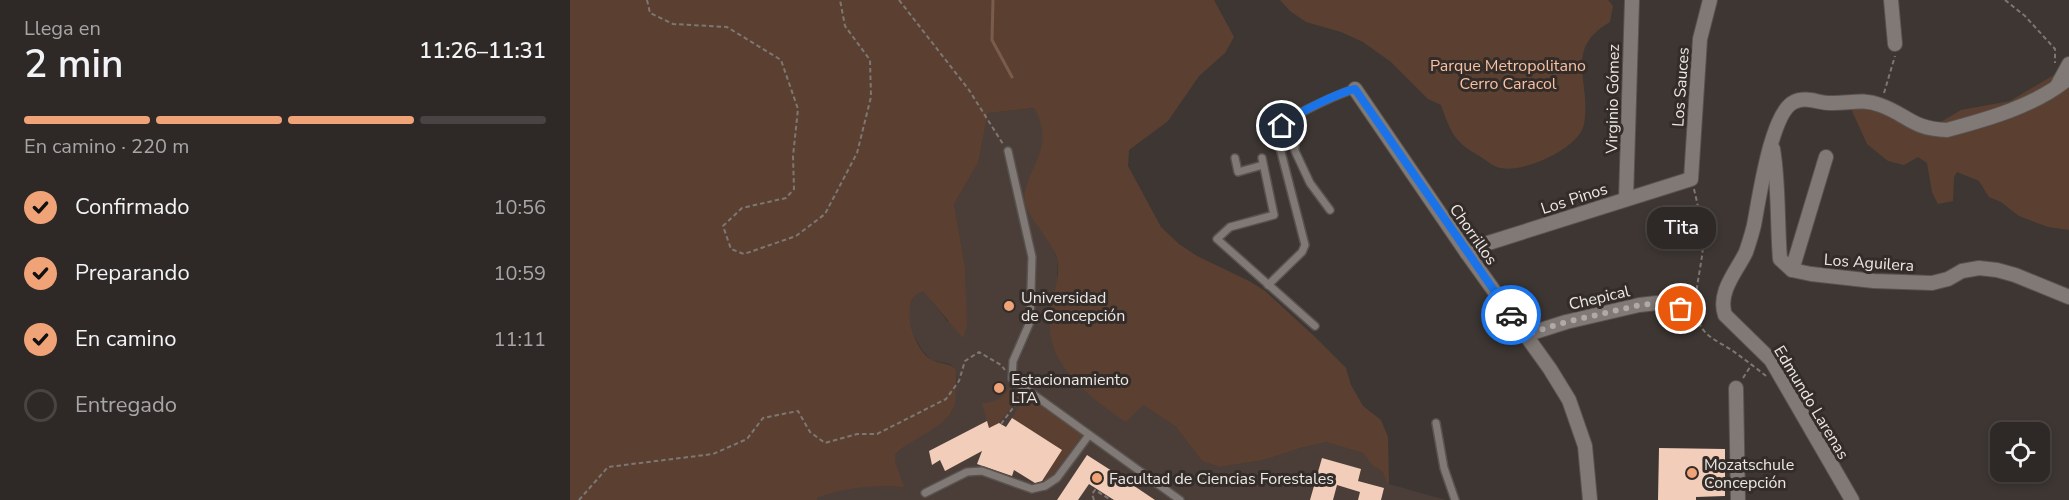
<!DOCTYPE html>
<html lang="es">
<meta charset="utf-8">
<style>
:root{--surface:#2e2826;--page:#3a3432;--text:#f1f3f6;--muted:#a7a6a7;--line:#494443;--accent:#efa377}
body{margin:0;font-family:"Nunito Sans",sans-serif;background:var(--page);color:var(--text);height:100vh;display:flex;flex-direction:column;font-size:22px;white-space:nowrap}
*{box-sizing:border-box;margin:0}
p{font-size:20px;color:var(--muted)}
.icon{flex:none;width:33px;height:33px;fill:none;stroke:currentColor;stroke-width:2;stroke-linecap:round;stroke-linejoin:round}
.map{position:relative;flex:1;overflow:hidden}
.sheet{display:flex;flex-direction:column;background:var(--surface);width:570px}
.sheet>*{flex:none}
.fabs{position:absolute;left:1420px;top:422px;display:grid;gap:12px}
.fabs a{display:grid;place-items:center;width:60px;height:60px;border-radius:12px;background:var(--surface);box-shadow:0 3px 9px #0003,0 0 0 2px var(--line);font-size:30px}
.pin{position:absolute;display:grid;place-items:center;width:51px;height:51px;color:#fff;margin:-26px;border:3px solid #fff;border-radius:50%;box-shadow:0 2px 6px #0007}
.courier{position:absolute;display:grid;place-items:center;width:60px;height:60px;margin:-30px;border:4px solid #1a73e8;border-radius:50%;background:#fff;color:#222;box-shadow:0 2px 8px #0007}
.bubble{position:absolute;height:42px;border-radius:18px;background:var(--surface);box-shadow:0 3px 9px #0003,0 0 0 2px var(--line);font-size:20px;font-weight:600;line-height:42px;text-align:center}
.overview em{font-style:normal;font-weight:600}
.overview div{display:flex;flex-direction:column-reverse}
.overview{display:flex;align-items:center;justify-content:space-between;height:102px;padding:0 24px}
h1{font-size:39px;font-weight:600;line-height:45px}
.bar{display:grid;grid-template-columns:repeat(4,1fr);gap:9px 6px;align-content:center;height:72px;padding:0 24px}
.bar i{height:8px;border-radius:4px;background:var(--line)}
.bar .on{background:var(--accent)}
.bar p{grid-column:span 4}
ol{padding:0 24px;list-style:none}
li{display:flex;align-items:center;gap:18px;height:66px}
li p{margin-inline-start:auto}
li .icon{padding:6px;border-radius:50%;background:var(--accent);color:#111;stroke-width:4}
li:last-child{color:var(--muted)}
li i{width:33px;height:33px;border:3px solid var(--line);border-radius:50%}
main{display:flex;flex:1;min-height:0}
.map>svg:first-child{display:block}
.built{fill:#4b3e38}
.green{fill:#5b4031}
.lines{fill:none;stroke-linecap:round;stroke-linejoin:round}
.stream{stroke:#7b5c4b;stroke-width:3}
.building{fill:#f1cdba}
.lane-casing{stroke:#58534f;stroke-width:10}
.street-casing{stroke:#58534f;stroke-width:16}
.path{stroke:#7d7774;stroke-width:2;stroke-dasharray:4.5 3;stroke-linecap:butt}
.lane{stroke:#817975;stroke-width:7}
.street{stroke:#817975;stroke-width:14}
.done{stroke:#afaaa7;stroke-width:6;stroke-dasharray:0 10.8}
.route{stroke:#1a73e8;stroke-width:8}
.poi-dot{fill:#efa377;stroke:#332c29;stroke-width:2}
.labels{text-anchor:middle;stroke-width:6;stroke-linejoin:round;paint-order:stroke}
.park-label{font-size:16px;fill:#f9c0a1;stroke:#332c29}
.street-label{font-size:16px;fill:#ece8e5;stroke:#332c29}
.poi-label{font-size:16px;fill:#ece8e5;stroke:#332c29;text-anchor:start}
</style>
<main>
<section class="sheet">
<div class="overview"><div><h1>2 min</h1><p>Llega en</p></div><em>11:26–11:31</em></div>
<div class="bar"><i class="on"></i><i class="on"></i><i class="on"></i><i></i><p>En camino · 220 m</p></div>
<ol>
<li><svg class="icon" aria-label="check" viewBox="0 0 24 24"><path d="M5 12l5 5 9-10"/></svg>Confirmado<p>10:56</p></li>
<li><svg class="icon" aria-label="check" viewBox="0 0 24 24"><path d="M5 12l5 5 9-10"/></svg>Preparando<p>10:59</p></li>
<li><svg class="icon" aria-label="check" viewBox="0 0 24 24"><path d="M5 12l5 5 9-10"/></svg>En camino<p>11:11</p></li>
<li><i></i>Entregado</li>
</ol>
</section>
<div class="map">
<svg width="1499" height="500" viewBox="0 0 1499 500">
<rect width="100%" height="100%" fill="#3d3633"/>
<path class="built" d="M465,108L472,123L474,140L467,161L484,251L488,261L487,275L505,381L556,422L573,405L605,426L632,461L649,467L694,460L730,448L756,442L793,453L802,465L812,471L816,481L819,484L876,500H248L247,498L261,492L279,488L294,486L333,487L325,461V455L341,441L364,428L382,411L387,379L385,368L380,364L361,360L352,350L343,334L338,312L343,297L353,290L378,322L396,301L395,267L384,204L408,163L418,113Z"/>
<g class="green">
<path d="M0,0H644L664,37L655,53L629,76L598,121L559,150L558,166L591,227L609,244L627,256L679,281L695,291L743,335L776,368L781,385L793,406L811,420L818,437L819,484L816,481L812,471L802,465L793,453L756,442L730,448L694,460L649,467L632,461L605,426L573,405L556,422C521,398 475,365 480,317C481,299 490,280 488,262C485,243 459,220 455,203C453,194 457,184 460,176C472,150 479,134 464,108L418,113L408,163L384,204L395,267L397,325L393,338L353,291C349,293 344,295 342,300C334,316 346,352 362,360C370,364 378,363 385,368C387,375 386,380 386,387C385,394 386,400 384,406C377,428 340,438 325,455V461L334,487C303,486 276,486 247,498L248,500H0Z"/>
<path d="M710,0H1038L1043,6L1040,22C992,50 1022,81 1014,124C1010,148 954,173 931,168C924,167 917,161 911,157C884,142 881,133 871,105L858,99L821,62L793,42L771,32L736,22L720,11Z"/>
<path d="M1499,57V230L1478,227L1449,216L1431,202L1419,197L1409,181L1387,172L1384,177L1383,201L1368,204L1362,192L1357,163L1348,157L1334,165L1318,161L1297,144L1282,111L1285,96L1351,123L1371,122L1391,110L1440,101L1484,75L1494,66Z"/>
<path d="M439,388L451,394L429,423L419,428L412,403C424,403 433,398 439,388Z"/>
<path d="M455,395L513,434L477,482L473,480L492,450L442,418Z"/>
</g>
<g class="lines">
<path class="stream" d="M423,0L422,40L442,77"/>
</g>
<g class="building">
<path d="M442,418L492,450L472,481L465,483L444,470L442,476L407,464L412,451L375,471L370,460L362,465L359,451L417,421L419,428L429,423L436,427Z"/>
<path d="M1089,448L1155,449V496L1126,497V500H1088Z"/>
<path d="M517,455L542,471L585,500H544L519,484L508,500H487Z"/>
<path d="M752,458L791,469L788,481L814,488L811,500H788L790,492L767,485L763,500H740Z"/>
</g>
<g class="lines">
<g class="lane-casing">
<g id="lane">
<path d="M724,117L725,151L740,183L760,210"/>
<path d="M438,151L462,257L460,322L443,361L442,379L610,500"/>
<path d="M665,158L668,172L693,165"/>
<path d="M692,158L704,215L660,227L647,239L745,326"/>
<path d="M698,285L732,252L735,245L710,148C710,141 708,132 713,125C719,116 773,92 785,89"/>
<path d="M866,423L874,468L885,500"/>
<path d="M355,493L397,472L412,471L462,489L475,486L487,478L519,435"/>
</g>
</g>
<g class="street-casing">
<g id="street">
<path d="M1321,0L1325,44"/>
<path d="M1487,86L1499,64"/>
<path d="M785,89L897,253L980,369L999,400L1015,446L1020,500"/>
<path d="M1203,149C1209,185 1207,222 1210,259L1222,270L1241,274L1304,281L1362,283L1378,279L1392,271L1409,268L1427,270L1445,275L1499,297"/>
<path d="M1056,199L1062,0"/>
<path d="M897,253L915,244L1121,179L1130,39L1140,0"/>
<path d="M1222,270L1256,157"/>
<path d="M955,335L996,322L1069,305L1087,303L1111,309"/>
<path d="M1166,388L1168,500"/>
<path d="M1282,500L1201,360L1155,315C1147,292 1167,271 1176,252C1179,243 1182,234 1184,225C1189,200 1201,112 1224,102C1236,96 1248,103 1260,103C1278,104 1292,98 1310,105C1338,115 1342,129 1377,130C1418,119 1465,106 1499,78"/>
</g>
</g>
<g class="path">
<path d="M77,0L80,13L103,24L157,27L211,60L228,109L223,156L224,189L216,198L172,208L153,226L161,249L174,254L226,236L255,214L287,153L301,97L300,60L275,26L270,0"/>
<path d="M329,0L399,90L433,144"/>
<path d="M1435,0L1455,16L1485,49V63"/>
<path d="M1314,93L1325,56"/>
<path d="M1124,189C1128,207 1133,225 1133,243C1133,270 1115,313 1136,333C1143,340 1154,345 1163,351C1174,359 1185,367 1196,376"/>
<path d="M1173,378L1182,364"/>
<path d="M431,424L451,397"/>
<path d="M9,500L38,467L143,454L177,439L193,418L228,411L240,432L255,443L287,434H307L376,399L389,381L395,361L409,352L431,365L435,370"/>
<path d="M524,500L522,494L525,490L541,500"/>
</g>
<use href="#lane" class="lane"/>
<use href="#street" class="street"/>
</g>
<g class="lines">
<path class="done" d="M941,315L954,335L996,322L1070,305L1087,303L1111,309"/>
<path class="route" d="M712,126C721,115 770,92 785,89L941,315"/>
</g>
<g class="poi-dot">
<circle cx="439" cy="306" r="6"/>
<circle cx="429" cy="388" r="6"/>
<circle cx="1122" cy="473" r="6"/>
<circle cx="527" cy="478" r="6"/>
</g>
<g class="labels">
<g class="park-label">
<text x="938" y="71">Parque Metropolitano<tspan x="938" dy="18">Cerro Caracol</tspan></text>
</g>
<g class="street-label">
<text transform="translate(1110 87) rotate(-86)" y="6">Los Sauces</text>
<text transform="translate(1042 99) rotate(-89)" y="6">Virginio Gómez</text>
<text transform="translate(1004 198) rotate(-18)" y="6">Los Pinos</text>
<text transform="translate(904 234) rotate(55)" y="6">Chorrillos</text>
<text transform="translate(1299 262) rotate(4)" y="6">Los Aguilera</text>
<text transform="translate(1029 297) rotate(-13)" y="6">Chepical</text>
<text transform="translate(1242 402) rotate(59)" y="6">Edmundo Larenas</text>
</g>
<g class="poi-label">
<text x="451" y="303">Universidad<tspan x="451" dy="18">de Concepción</tspan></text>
<text x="441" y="385">Estacionamiento<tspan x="441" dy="18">LTA</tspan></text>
<text x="1134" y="470">Mozatschule<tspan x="1134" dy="18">Concepción</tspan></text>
<text x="539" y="484">Facultad de Ciencias Forestales</text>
</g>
</g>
</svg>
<div class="fabs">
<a><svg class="icon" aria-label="locate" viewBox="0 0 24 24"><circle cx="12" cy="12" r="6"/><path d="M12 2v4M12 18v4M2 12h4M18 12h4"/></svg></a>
</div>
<div class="pin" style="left:1111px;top:309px;background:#ea580c"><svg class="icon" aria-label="bag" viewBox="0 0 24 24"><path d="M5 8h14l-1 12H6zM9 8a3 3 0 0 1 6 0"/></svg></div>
<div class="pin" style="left:712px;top:126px;background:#1f2937"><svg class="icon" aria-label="home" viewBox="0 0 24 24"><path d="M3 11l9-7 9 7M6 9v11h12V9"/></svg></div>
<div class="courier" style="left:941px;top:315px"><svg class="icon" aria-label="car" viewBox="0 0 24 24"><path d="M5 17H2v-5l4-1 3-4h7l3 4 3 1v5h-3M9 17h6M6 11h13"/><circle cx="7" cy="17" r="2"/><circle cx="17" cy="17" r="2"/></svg></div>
<div class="bubble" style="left:1077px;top:207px;width:69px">Tita</div>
</div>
</main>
